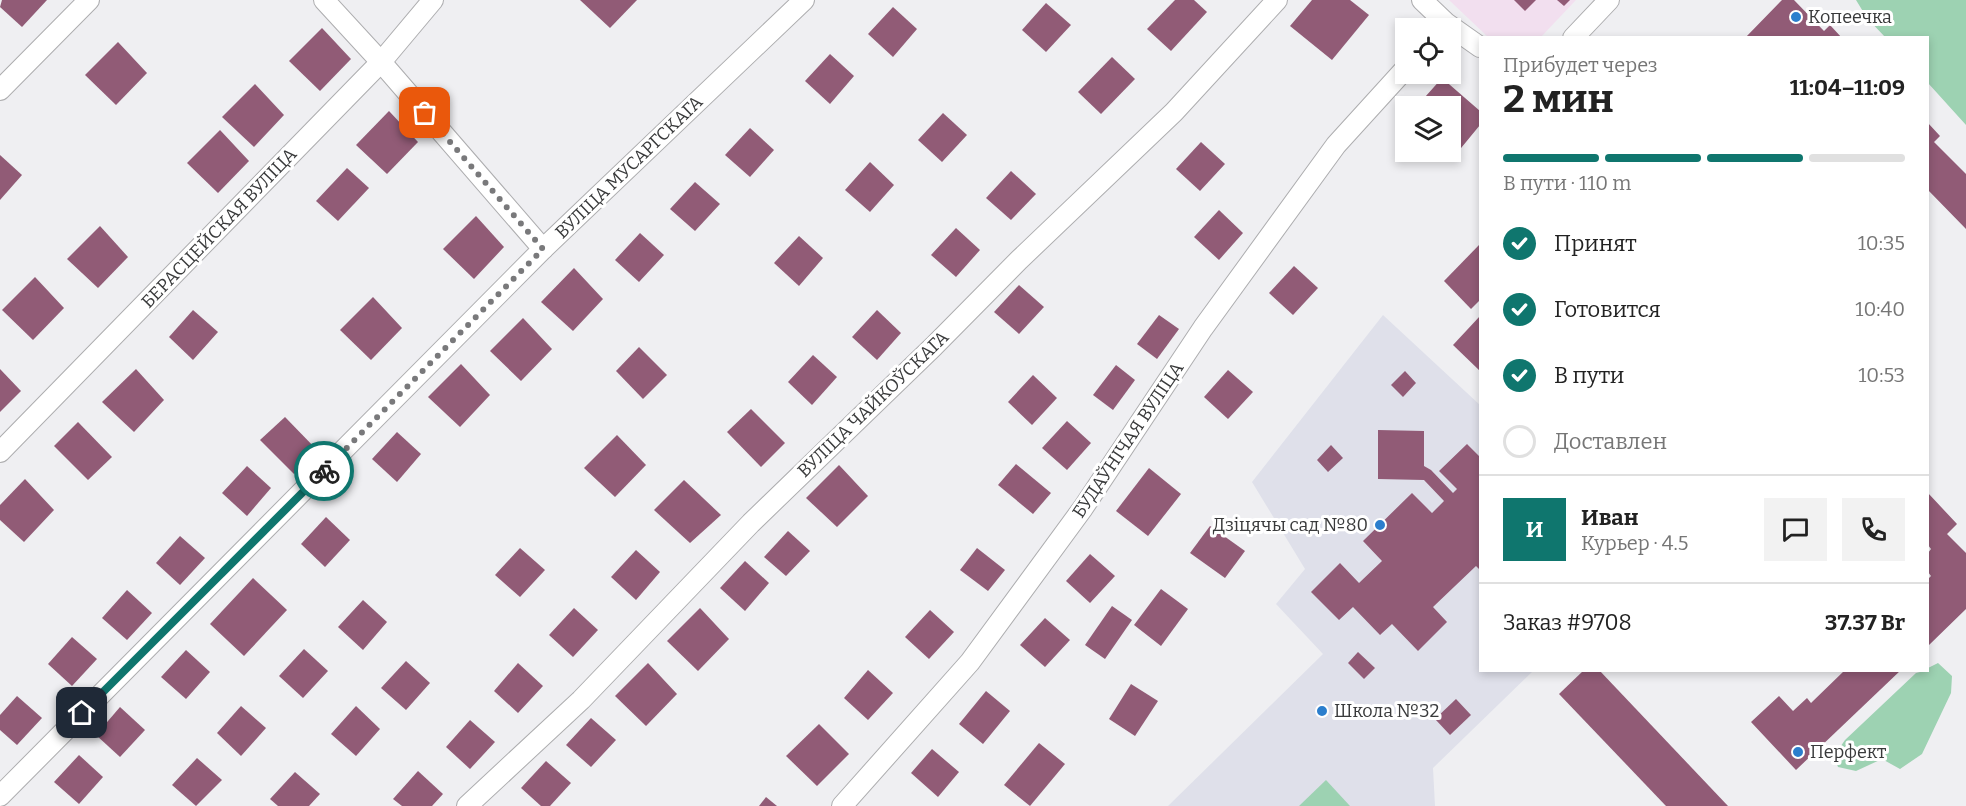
<!DOCTYPE html>
<html lang="ru">
<meta charset="utf-8">
<style>
:root{--surface:#fff;--page:#f2f2f2;--text:#222;--muted:#767676;--line:#e0e0e0;--accent:#0f766e}
body{margin:0;font-family:Bitter,serif;background:var(--page);color:var(--text);height:100vh;display:flex;flex-direction:column;font-size:22px;white-space:nowrap}
*{box-sizing:border-box;margin:0}
p{font-size:20px;color:var(--muted)}
.icon{flex:none;width:33px;height:33px;fill:none;stroke:currentColor;stroke-width:2;stroke-linecap:round;stroke-linejoin:round}
.map{position:relative;flex:1;overflow:hidden}
.details{position:absolute;left:1479px;top:36px;width:450px;height:636px;display:flex;flex-direction:column;background:var(--surface);border-radius:0px;box-shadow:0 3px 9px #0003}
.details>*{flex:none}
.controls{position:absolute;left:1395px;top:18px;display:grid;gap:12px}
.controls a{display:grid;place-items:center;width:66px;height:66px;border-radius:0px;background:var(--surface);box-shadow:0 3px 9px #0003;font-size:30px}
.pin{position:absolute;display:grid;place-items:center;width:51px;height:51px;color:#fff;margin:-26px;border-radius:12px;box-shadow:0 3px 9px #0006}
.courier{position:absolute;display:grid;place-items:center;width:60px;height:60px;margin:-30px;border:4px solid #0f766e;border-radius:50%;background:#fff;color:#222;box-shadow:0 2px 8px #0007}
.head em{font-style:normal;font-weight:700}
.head div{display:flex;flex-direction:column-reverse}
.head{display:flex;align-items:center;justify-content:space-between;height:102px;padding:0 24px}
h1{font-size:39px;font-weight:700;line-height:45px}
.bar{display:grid;grid-template-columns:repeat(4,1fr);gap:9px 6px;align-content:center;height:72px;padding:0 24px}
.bar i{height:8px;border-radius:4px;background:var(--line)}
.bar .selected{background:var(--accent)}
.bar p{grid-column:span 4}
.line{display:flex;align-items:center;gap:15px;padding:0 24px;border-top:2px solid var(--line)}
.line div{flex:1}
.round{display:grid;place-items:center;flex:none;width:63px;height:63px;border-radius:0px;background:var(--page)}
ol{padding:0 24px;list-style:none}
li{display:flex;align-items:center;gap:18px;height:66px}
li p{margin-inline-start:auto}
li .icon{padding:6px;border-radius:50%;background:var(--accent);color:#fff;stroke-width:4}
li:last-child{color:var(--muted)}
li i{width:33px;height:33px;border:3px solid var(--line);border-radius:50%}
.map>svg:first-child{display:block}
.industrial{fill:#f2dfef}
.built{fill:#dfe0ea}
.green{fill:#9dd2b2}
.building{fill:#915b76}
.lines{fill:none;stroke-linecap:round;stroke-linejoin:round}
.street-casing{stroke:#adadaf;stroke-width:22}
.street{stroke:#fff;stroke-width:20}
.done{stroke:#79797b;stroke-width:6;stroke-dasharray:0 10.8}
.route{stroke:#0f766e;stroke-width:8}
.poi-dot{fill:#2b7ecd;stroke:#fff;stroke-width:2}
.labels{text-anchor:middle;stroke-width:6;stroke-linejoin:round;paint-order:stroke}
.poi-label{font-size:18px;fill:#393a3b;stroke:#fff;text-anchor:start}
.street-label{font-size:18px;fill:#393a3b;stroke:#fff}
</style>
<div class="map">
<svg width="1966" height="806" viewBox="0 0 1966 806">
<rect width="100%" height="100%" fill="#efeff2"/>
<path class="industrial" d="M1449,0H1576L1540,38L1488,37Z"/>
<path class="built" d="M1383,315L1480,405V670L1533,671L1433,768L1435,806H1168L1323,654L1276,604L1305,569L1252,482Z"/>
<g class="green">
<path d="M1856,0H1966V125L1928,83V38L1885,37L1867,18Z"/>
<path d="M1938,663L1952,676L1951,693L1922,754L1900,769L1882,759L1856,771L1838,767L1834,756L1845,740L1916,673L1928,670V668Z"/>
<path d="M1326,780L1350,806H1299Z"/>
</g>
<g class="building">
<path d="M2,0H47L22,27L0,7Z"/>
<path d="M580,0H637L610,28Z"/>
<path d="M1175,0H1194L1207,12L1171,51L1147,29Z"/>
<path d="M1312,0H1350L1369,15L1332,60L1290,26Z"/>
<path d="M1514,0H1536L1525,11Z"/>
<path d="M1557,0H1570L1564,6Z"/>
<path d="M1782,0H1794L1824,31L1830,25L1842,38H1745Z"/>
<path d="M1046,3L1071,25L1046,52L1022,30Z"/>
<path d="M893,7L917,29L893,57L868,34Z"/>
<path d="M322,28L351,59L320,91L289,61Z"/>
<path d="M118,42L147,73L116,105L85,75Z"/>
<path d="M830,54L854,76L830,104L805,81Z"/>
<path d="M1112,57L1135,79L1101,114L1078,92Z"/>
<path d="M1442,78L1480,111V125L1452,159L1443,152H1450V106H1417Z"/>
<path d="M255,84L284,115L254,147L222,117Z"/>
<path d="M389,111L418,142L387,174L356,145Z"/>
<path d="M943,113L967,135L942,162L918,140Z"/>
<path d="M1928,123L1940,136L1934,142L1966,174V229L1928,190Z"/>
<path d="M750,128L774,150L750,177L725,155Z"/>
<path d="M220,130L249,161L218,193L187,163Z"/>
<path d="M1201,142L1225,164L1200,191L1176,169Z"/>
<path d="M0,155L22,175L0,200Z"/>
<path d="M870,162L894,185L870,212L845,190Z"/>
<path d="M347,168L369,188L338,221L316,201Z"/>
<path d="M1011,171L1036,194L1011,220L986,198Z"/>
<path d="M695,182L720,204L695,231L670,209Z"/>
<path d="M1219,210L1243,233L1219,260L1194,237Z"/>
<path d="M476,216L504,247L474,279L443,249Z"/>
<path d="M100,226L128,257L98,288L67,259Z"/>
<path d="M956,228L980,250L956,277L931,255Z"/>
<path d="M640,233L664,255L639,282L615,260Z"/>
<path d="M799,236L823,258L799,286L774,263Z"/>
<path d="M1480,244V300L1471,309L1444,281Z"/>
<path d="M1294,266L1318,288L1293,315L1269,293Z"/>
<path d="M574,268L603,299L573,331L541,302Z"/>
<path d="M35,277L64,308L33,340L2,310Z"/>
<path d="M1019,285L1044,307L1019,334L994,312Z"/>
<path d="M373,297L402,328L371,360L340,330Z"/>
<path d="M193,310L218,332L193,360L169,337Z"/>
<path d="M877,310L901,333L877,360L852,337Z"/>
<path d="M1159,315L1179,329L1157,359L1137,344Z"/>
<path d="M1480,316V371L1453,345Z"/>
<path d="M523,318L552,349L521,381L490,351Z"/>
<path d="M639,347L667,375L643,399L616,371Z"/>
<path d="M813,355L837,377L812,405L788,382Z"/>
<path d="M461,364L490,395L460,427L428,397Z"/>
<path d="M1116,365L1135,380L1113,410L1093,395Z"/>
<path d="M0,369L21,391L0,412Z"/>
<path d="M136,369L164,400L134,432L102,402Z"/>
<path d="M1228,370L1253,392L1228,419L1204,397Z"/>
<path d="M1405,371L1416,383L1403,397L1391,385Z"/>
<path d="M1033,375L1057,398L1032,425L1008,402Z"/>
<path d="M751,409L785,443L761,467L727,432Z"/>
<path d="M285,417L318,451L294,474L260,440Z"/>
<path d="M1067,421L1091,443L1067,470L1042,448Z"/>
<path d="M78,422L112,457L88,480L54,446Z"/>
<path d="M1378,430L1424,431V466L1431,470L1453,493L1457,489L1439,471L1467,444L1480,457V570L1476,566L1433,607L1447,622L1418,651L1392,624L1380,635L1353,607L1339,620L1311,592L1340,563L1359,583L1382,561L1363,541L1412,493L1432,513L1444,501L1424,480L1378,479Z"/>
<path d="M397,432L421,454L397,482L372,459Z"/>
<path d="M617,435L646,465L615,497L584,468Z"/>
<path d="M1331,445L1343,458L1328,472L1317,460Z"/>
<path d="M1016,464L1051,493L1033,514L998,485Z"/>
<path d="M839,465L868,496L837,527L806,498Z"/>
<path d="M247,466L271,488L247,516L222,493Z"/>
<path d="M1149,468L1181,494L1148,536L1116,511Z"/>
<path d="M25,479L54,510L24,542L0,520V505Z"/>
<path d="M684,480L721,515L690,543L654,510Z"/>
<path d="M1928,493L1957,524L1947,534L1966,553V609L1928,646V579L1931,576L1928,572V553L1931,549L1928,545Z"/>
<path d="M326,517L350,540L325,567L301,544Z"/>
<path d="M1210,526L1245,551L1225,578L1190,553Z"/>
<path d="M788,531L810,551L786,576L764,557Z"/>
<path d="M180,536L205,558L180,585L156,563Z"/>
<path d="M520,548L545,570L520,597L495,575Z"/>
<path d="M977,548L1005,570L988,591L960,570Z"/>
<path d="M636,550L660,572L636,600L611,577Z"/>
<path d="M1090,554L1115,576L1090,603L1066,581Z"/>
<path d="M745,561L769,583L745,611L720,588Z"/>
<path d="M253,578L287,610L244,656L210,624Z"/>
<path d="M1161,589L1188,609L1161,646L1134,625Z"/>
<path d="M127,590L152,613L127,640L102,618Z"/>
<path d="M363,600L387,622L363,650L338,627Z"/>
<path d="M1112,606L1132,620L1105,659L1085,645Z"/>
<path d="M574,608L598,630L573,657L549,635Z"/>
<path d="M700,608L729,639L698,671L667,641Z"/>
<path d="M930,610L954,632L929,659L905,637Z"/>
<path d="M1045,618L1070,640L1045,667L1020,645Z"/>
<path d="M72,637L97,659L72,686L48,664Z"/>
<path d="M304,649L328,671L303,698L279,676Z"/>
<path d="M186,650L210,672L186,699L161,677Z"/>
<path d="M1358,652L1375,668L1364,679L1348,663Z"/>
<path d="M406,661L430,683L406,710L381,688Z"/>
<path d="M518,663L543,686L518,713L494,691Z"/>
<path d="M648,663L677,694L646,726L615,696Z"/>
<path d="M868,670L893,693L868,720L844,698Z"/>
<path d="M1584,670H1599L1728,806H1666L1559,694Z"/>
<path d="M1845,670H1901L1796,770L1751,722L1779,696L1793,711L1807,698L1811,703Z"/>
<path d="M1131,684L1158,701L1135,736L1109,719Z"/>
<path d="M986,691L1010,711L983,744L959,724Z"/>
<path d="M17,696L42,718L17,745L0,730V715Z"/>
<path d="M1456,699L1471,715L1450,735L1435,719Z"/>
<path d="M241,706L266,728L241,756L217,733Z"/>
<path d="M356,706L380,729L356,756L331,734Z"/>
<path d="M120,707L145,730L120,757L96,735Z"/>
<path d="M591,718L616,740L591,767L566,745Z"/>
<path d="M470,720L495,742L470,769L446,747Z"/>
<path d="M819,724L849,754L817,786L786,756Z"/>
<path d="M1039,743L1065,764L1030,806L1004,785Z"/>
<path d="M932,749L959,772L938,797L911,773Z"/>
<path d="M79,755L103,777L79,804L54,782Z"/>
<path d="M197,758L222,780L196,806L172,785Z"/>
<path d="M546,761L571,783L550,806H541L521,788Z"/>
<path d="M418,771L443,794L432,806H402L393,799Z"/>
<path d="M295,772L320,794L309,806H278L270,799Z"/>
<path d="M766,797L777,806H759Z"/>
</g>
<g class="lines">
<g class="street-casing">
<g id="street">
<path d="M324,0L381,62L543,249"/>
<path d="M1422,0L1446,23L1480,47"/>
<path d="M1573,38L1609,0"/>
<path d="M0,90L89,0"/>
<path d="M0,452L381,62L433,0"/>
<path d="M0,796L543,249L804,0"/>
<path d="M467,806L581,700L751,523L934,346L1019,260L1174,112L1277,0"/>
<path d="M842,806L970,662L1083,508L1203,328L1336,145L1406,68"/>
</g>
</g>
<use href="#street" class="street"/>
</g>
<g class="lines">
<path class="done" d="M324,471L543,249L425,113"/>
<path class="route" d="M82,713L324,471"/>
</g>
<g class="poi-dot">
<circle cx="1796" cy="17" r="6"/>
<circle cx="1380" cy="525" r="6"/>
<circle cx="1322" cy="711" r="6"/>
<circle cx="1798" cy="752" r="6"/>
</g>
<g class="labels">
<g class="poi-label">
<text x="1808" y="23">Копеечка</text>
<text x="1368" y="531" text-anchor="end">Дзіцячы сад №80</text>
<text x="1334" y="717">Школа №32</text>
<text x="1810" y="758">Перфект</text>
</g>
<g class="street-label">
<text transform="translate(629 167) rotate(-44)" y="6">ВУЛІЦА МУСАРГСКАГА</text>
<text transform="translate(219 228) rotate(-46)" y="6">БЕРАСЦЕЙСКАЯ ВУЛІЦА</text>
<text transform="translate(873 404) rotate(-44)" y="6">ВУЛІЦА ЧАЙКОЎСКАГА</text>
<text transform="translate(1128 440) rotate(-56)" y="6">БУДАЎНІЧАЯ ВУЛІЦА</text>
</g>
</g>
</svg>
<div class="controls">
<a><svg class="icon" aria-label="locate" viewBox="0 0 24 24"><circle cx="12" cy="12" r="6"/><path d="M12 2v4M12 18v4M2 12h4M18 12h4"/></svg></a>
<a><svg class="icon" aria-label="layers" viewBox="0 0 24 24"><path d="M12 4l9 5-9 5-9-5zM3 14l9 5 9-5"/></svg></a>
</div>
<div class="pin" style="left:425px;top:113px;background:#ea580c"><svg class="icon" aria-label="bag" viewBox="0 0 24 24"><path d="M5 8h14l-1 12H6zM9 8a3 3 0 0 1 6 0"/></svg></div>
<div class="pin" style="left:82px;top:713px;background:#1f2937"><svg class="icon" aria-label="home" viewBox="0 0 24 24"><path d="M3 11l9-7 9 7M6 9v11h12V9"/></svg></div>
<div class="courier" style="left:324px;top:471px"><svg class="icon" aria-label="bike" viewBox="0 0 24 24"><circle cx="6" cy="16" r="4"/><circle cx="18" cy="16" r="4"/><path d="M6 16l4-8h5l3 8M10 8l3 8H6M13 5h3"/></svg></div>
<section class="details">
<div class="head"><div><h1>2 мин</h1><p>Прибудет через</p></div><em>11:04–11:09</em></div>
<div class="bar"><i class="selected"></i><i class="selected"></i><i class="selected"></i><i></i><p>В пути · 110 m</p></div>
<ol>
<li><svg class="icon" aria-label="check" viewBox="0 0 24 24"><path d="M5 12l5 5 9-10"/></svg>Принят<p>10:35</p></li>
<li><svg class="icon" aria-label="check" viewBox="0 0 24 24"><path d="M5 12l5 5 9-10"/></svg>Готовится<p>10:40</p></li>
<li><svg class="icon" aria-label="check" viewBox="0 0 24 24"><path d="M5 12l5 5 9-10"/></svg>В пути<p>10:53</p></li>
<li><i></i>Доставлен</li>
</ol>
<div class="line" style="height:108px"><b class="round" style="background:var(--accent);color:#fff">И</b><div><b>Иван</b><p>Курьер · 4.5</p></div><a class="round"><svg class="icon" aria-label="chat" viewBox="0 0 24 24"><path d="M4 5h16v11H9l-5 4z"/></svg></a><a class="round"><svg class="icon" aria-label="phone" viewBox="0 0 24 24"><path d="M5 4h4l2 5-3 2q2 4 5 5l2-3 5 2v4C11 20 4 13 5 4z"/></svg></a></div>
<div class="line" style="height:78px"><div>Заказ #9708</div><b>37.37 Br</b></div>
</section>
</div>
